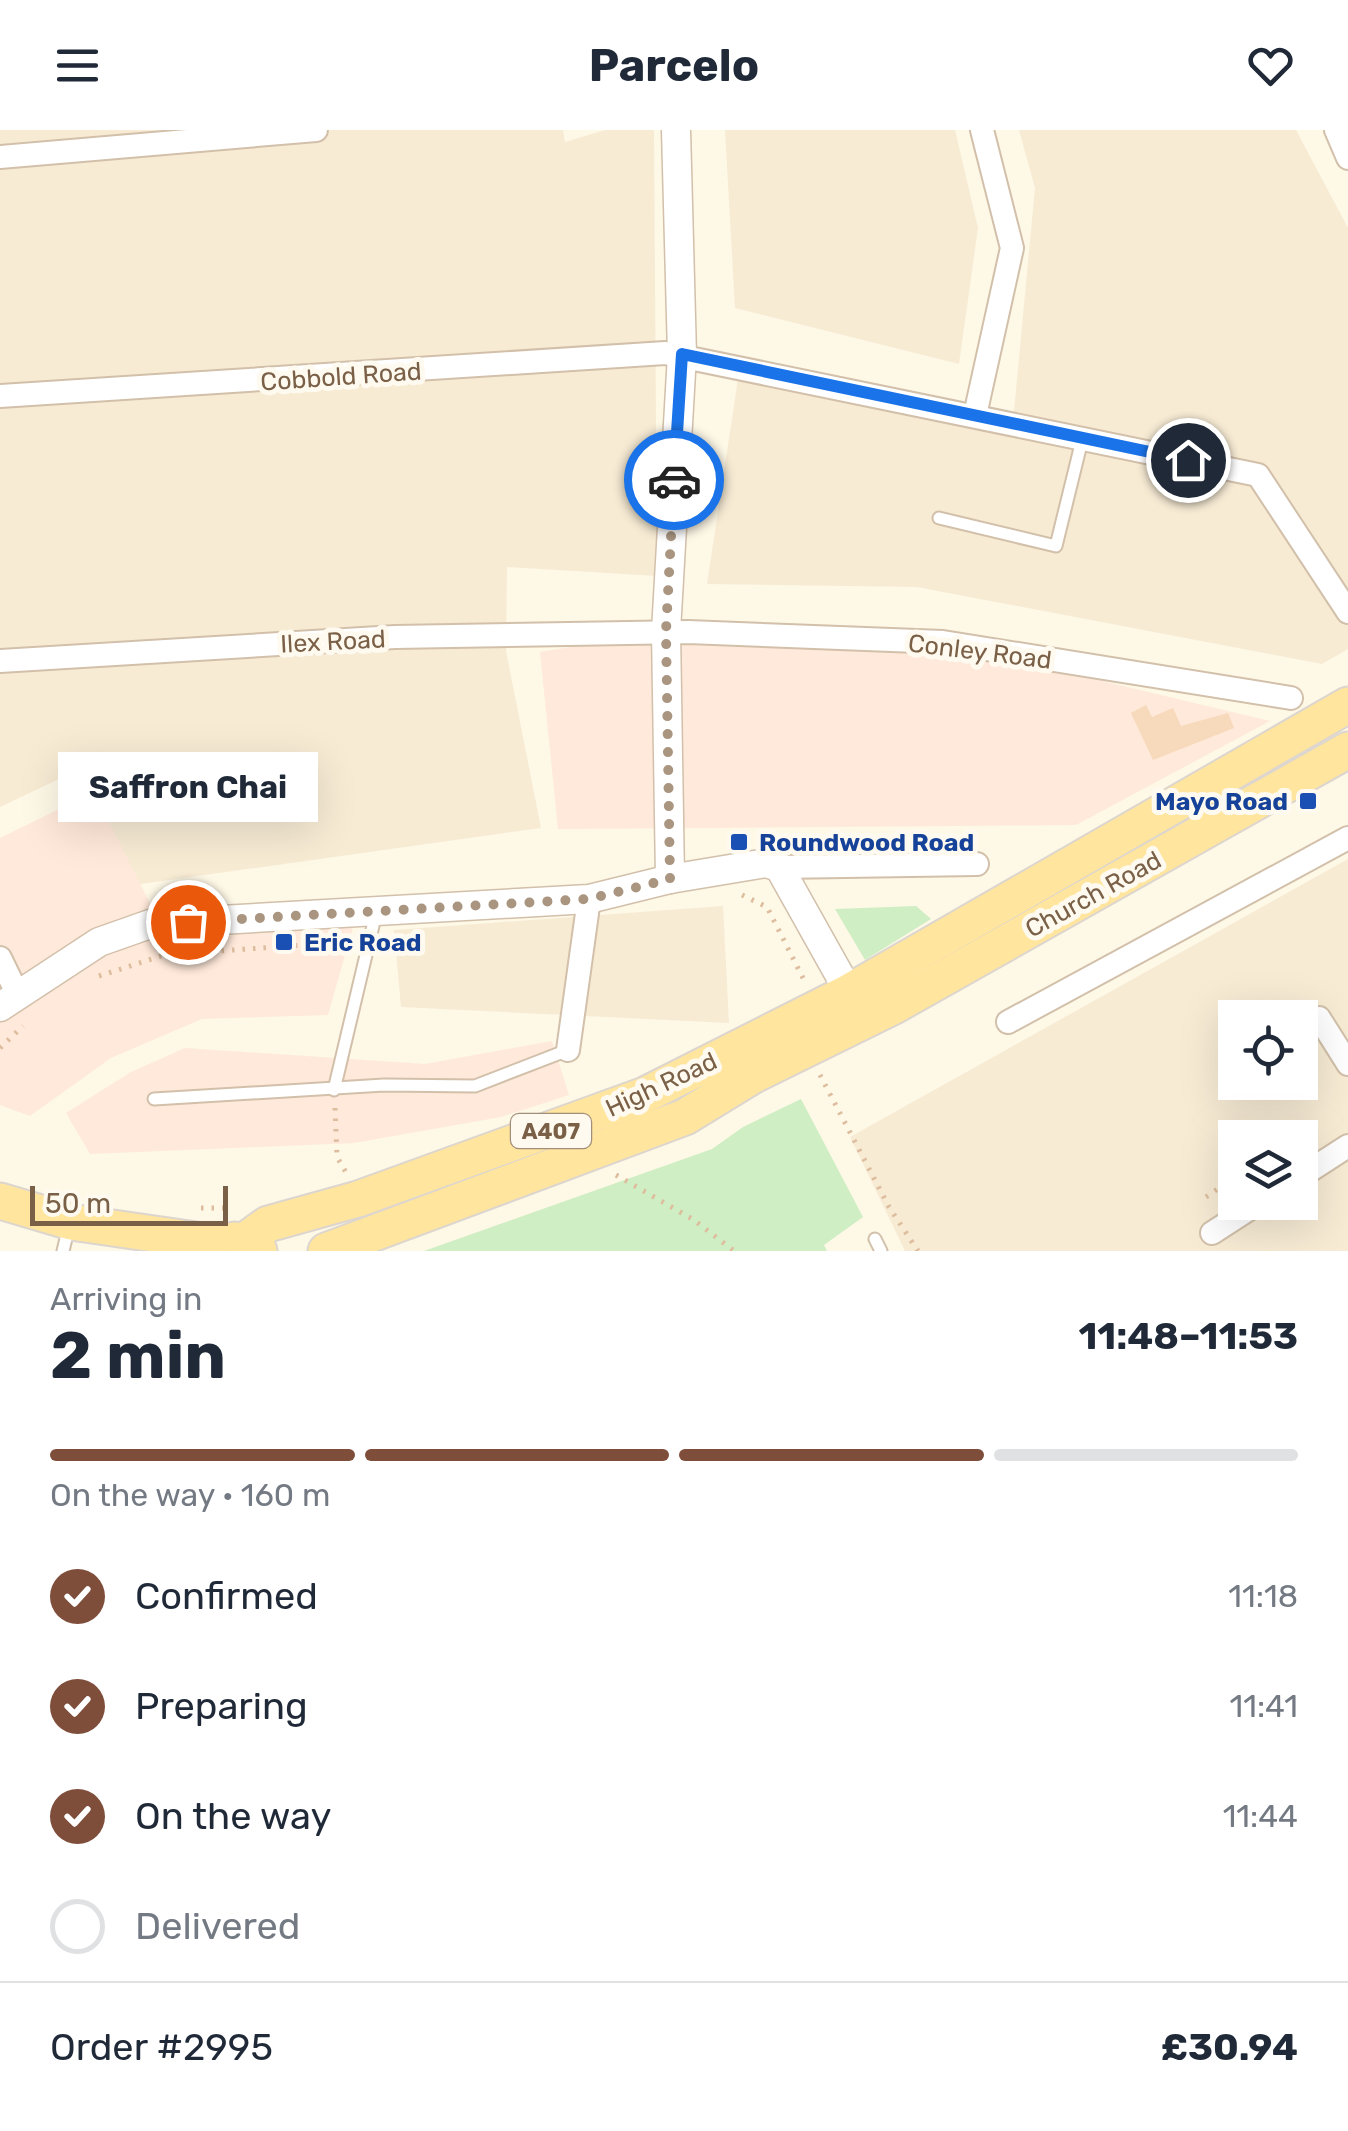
<!DOCTYPE html>
<meta charset="utf-8">
<style>
:root{--surface:#fff;--page:#f6f6f7;--text:#1f2937;--muted:#747a83;--line:#e0e1e3;--accent:#7f4e3b}
body{margin:0;font-family:Rubik,sans-serif;background:var(--page);color:var(--text);height:100vh;display:flex;flex-direction:column;font-size:38px;white-space:nowrap}
*{box-sizing:border-box;margin:0}
p{font-size:32px;color:var(--muted)}
.icon{flex:none;width:55px;height:55px;fill:none;stroke:currentColor;stroke-width:2;stroke-linecap:round;stroke-linejoin:round}
.map{position:relative;height:1121px;overflow:hidden}
.sheet{display:flex;flex-direction:column;background:var(--surface);flex:1}
.sheet>*{flex:none}
.tools{position:absolute;left:1218px;top:870px;display:grid;gap:20px}
.tools a{display:grid;place-items:center;width:100px;height:100px;border-radius:0px;background:var(--surface);box-shadow:0 10px 40px #0002;font-size:50px}
.scale{position:absolute;left:30px;bottom:25px;width:198px;box-sizing:border-box;padding-left:10px;border:5px solid #7b6048;border-top:0;font-size:28px;line-height:35px;white-space:nowrap;color:#7b6048;-webkit-text-stroke:8px #fffaef;paint-order:stroke}
.pin{position:absolute;display:grid;place-items:center;width:85px;height:85px;color:#fff;margin:-42px;border:5px solid #fff;border-radius:50%;box-shadow:0 2px 10px #0007}
.courier{position:absolute;display:grid;place-items:center;width:100px;height:100px;margin:-50px;border:8px solid #1a73e8;border-radius:50%;background:#fff;color:#222;box-shadow:0 2px 12px #0007}
.bubble{position:absolute;height:70px;border-radius:0px;background:var(--surface);box-shadow:0 10px 40px #0002;font-size:32px;font-weight:700;line-height:70px;text-align:center}
.overview em{font-style:normal;font-weight:700}
.overview div{display:flex;flex-direction:column-reverse}
.overview{display:flex;align-items:center;justify-content:space-between;height:170px;padding:0 50px}
h1{font-size:65px;font-weight:700;line-height:75px}
.bar{display:grid;grid-template-columns:repeat(4,1fr);gap:15px 10px;align-content:center;height:120px;padding:0 50px}
.bar i{height:12px;border-radius:8px;background:var(--line)}
.bar .active{background:var(--accent)}
.bar p{grid-column:span 4}
.line{display:flex;align-items:center;gap:25px;padding:0 50px;border-top:2px solid var(--line)}
.line div{flex:1}
ol{padding:0 50px;list-style:none}
li{display:flex;align-items:center;gap:30px;height:110px}
li p{margin-inline-start:auto}
li .icon{padding:10px;border-radius:50%;background:var(--accent);color:#fff;stroke-width:4}
li:last-child{color:var(--muted)}
li i{width:55px;height:55px;border:5px solid var(--line);border-radius:50%}
header{display:flex;justify-content:space-between;align-items:center;height:130px;padding:0 50px;background:var(--surface);font-size:45px;font-weight:700}
.map>svg:first-child{display:block}
.residential{fill:#f7ebd4;fill-rule:evenodd}
.commercial{fill:#ffe9da}
.green{fill:#d0eec3}
.building{fill:#f7d9bb}
.lines{fill:none;stroke-linecap:round;stroke-linejoin:round}
.service-casing{stroke:#d2c0aa;stroke-width:15}
.minor-casing{stroke:#d2c0aa;stroke-width:26}
.tertiary-casing{stroke:#d2c0aa;stroke-width:31}
.primary-casing{stroke:#ddd6cf;stroke-width:39}
.path{stroke:#ddbd9d;stroke-width:5;stroke-dasharray:2.5 8;stroke-linecap:butt}
.service{stroke:#fff;stroke-width:11}
.minor{stroke:#fff;stroke-width:22}
.tertiary{stroke:#fff;stroke-width:28}
.primary{stroke:#ffe59d;stroke-width:35}
.done{stroke:#a99580;stroke-width:10;stroke-dasharray:0 18}
.route{stroke:#1a73e8;stroke-width:12}
.transit-dot{fill:#1a4fb4;stroke:#fffaef;stroke-width:4}
.labels{text-anchor:middle;stroke-width:10;stroke-linejoin:round;paint-order:stroke}
.shield{fill:#fffaef;stroke:#a38e7a;stroke-width:2.5}
.shield-label{font-size:22px;font-weight:bold;fill:#7b6048}
.street-label{font-size:25px;fill:#7b6048;stroke:#fffaef}
.transit-label{font-size:25px;font-weight:bold;fill:#164399;stroke:#fffaef;text-anchor:start}
</style>
<header><svg class="icon" aria-label="menu" viewBox="0 0 24 24"><path d="M4 6h16M4 12h16M4 18h16"/></svg>Parcelo<svg class="icon" aria-label="heart" viewBox="0 0 24 24"><path d="M12 20l-8-8c-3-5 5-10 8-4 3-6 11-1 8 4z"/></svg></header>
<div class="map">
<svg width="1348" height="1121" viewBox="0 0 1348 1121">
<rect width="100%" height="100%" fill="#fef8e7"/>
<g class="residential">
<path d="M0,0H563L565,12L605,0H654L657,446L507,437L506,521L541,698L112,758L74,642L0,677Z"/>
<path d="M725,0H955L978,98L959,234L735,178Z"/>
<path d="M1019,0H1296L1348,98V519L1322,534L917,457L707,454L739,242L1013,292L1035,58Z"/>
<path d="M1348,729V1121H905L850,1007ZM1235,888H1300V952H1235ZM1235,1008H1300V1072H1235Z"/>
<path d="M723,776L729,893L401,877L394,800Z"/>
</g>
<g class="commercial">
<path d="M666,501L693,510L1010,529L1270,591L1076,695L558,699L540,522Z"/>
<path d="M94,662L173,819L359,776L328,885L202,889L111,928L30,986L0,975V708Z"/>
<path d="M552,911L569,965L501,987L354,1013L90,1024L66,983L131,942L185,918L425,934Z"/>
</g>
<g class="green">
<path d="M916,776L931,789L865,830L835,779Z"/>
<path d="M801,969L863,1087L824,1115L827,1121H424L712,1019L743,997Z"/>
</g>
<path class="building" d="M1146,575L1152,587L1173,578L1181,596L1228,583L1234,598L1153,630L1131,583Z"/>
<g class="lines">
<g class="service-casing">
<g id="service">
<path d="M939,388L1056,416L1083,306"/>
<path d="M334,960L376,783"/>
<path d="M154,969L384,955L475,956L568,920"/>
<path d="M875,1109L881,1121"/>
<path d="M63,1121L69,1096"/>
</g>
</g>
<g class="minor-casing">
<g id="minor">
<path d="M1336,0L1348,28"/>
<path d="M0,27L316,0"/>
<path d="M0,266L665,223L1258,345L1348,482"/>
<path d="M975,285L1012,118L982,0"/>
<path d="M0,531L395,507L688,502L943,512L1291,568"/>
<path d="M779,737L977,734"/>
<path d="M0,828L17,863"/>
<path d="M1319,888L1348,934"/>
<path d="M1008,892L1348,708"/>
<path d="M568,920L589,769"/>
<path d="M1300,1047L1348,1016"/>
<path d="M1212,1103L1260,1072"/>
</g>
</g>
<g class="tertiary-casing">
<g id="tertiary">
<path d="M670,749L666,501L682,225L676,0"/>
<path d="M0,877L99,812L150,794L589,769L670,749L766,733L779,737L849,862"/>
</g>
</g>
<g class="primary-casing">
<g id="primary">
<path d="M0,1071L71,1092L217,1113L235,1110L259,1121"/>
<path d="M243,1112L268,1094L358,1069L645,965L849,862L1348,575"/>
<path d="M326,1121L685,987L752,946L894,876L1348,620"/>
</g>
</g>
<g class="path">
<path d="M742,765L767,777L805,852"/>
<path d="M99,846L164,825L344,812"/>
<path d="M0,918L23,896"/>
<path d="M820,945L889,1077L918,1121"/>
<path d="M335,978L337,1027L347,1044"/>
<path d="M616,1045L694,1090L734,1121"/>
<path d="M1206,1067L1222,1056"/>
<path d="M201,1078H230"/>
</g>
<use href="#service" class="service"/>
<use href="#minor" class="minor"/>
<use href="#tertiary" class="tertiary"/>
<use href="#primary" class="primary"/>
</g>
<g class="lines">
<path class="done" d="M188,792L589,769L670,749L666,501L674,350"/>
<path class="route" d="M674,350L682,224L1188,330"/>
</g>
<g class="transit-dot">
<rect x="1298" y="661" width="20" height="20" rx="5"/>
<rect x="729" y="702" width="20" height="20" rx="5"/>
<rect x="274" y="802" width="20" height="20" rx="5"/>
</g>
<g class="labels">
<rect class="shield" x="511" y="984" width="80" height="34" rx="8"/>
<g class="shield-label">
<text x="551" y="1009">A407</text>
</g>
<g class="street-label">
<text transform="translate(341 246) rotate(-4)" y="9">Cobbold Road</text>
<text transform="translate(333 511) rotate(-3)" y="9">Ilex Road</text>
<text transform="translate(980 521) rotate(7)" y="9">Conley Road</text>
<text transform="translate(1093 764) rotate(-29)" y="9">Church Road</text>
<text transform="translate(661 954) rotate(-25)" y="9">High Road</text>
</g>
<g class="transit-label">
<text x="1288" y="680" text-anchor="end">Mayo Road</text>
<text x="759" y="721">Roundwood Road</text>
<text x="304" y="821">Eric Road</text>
</g>
</g>
</svg>
<div class="tools">
<a><svg class="icon" aria-label="locate" viewBox="0 0 24 24"><circle cx="12" cy="12" r="6"/><path d="M12 2v4M12 18v4M2 12h4M18 12h4"/></svg></a>
<a><svg class="icon" aria-label="layers" viewBox="0 0 24 24"><path d="M12 4l9 5-9 5-9-5zM3 14l9 5 9-5"/></svg></a>
</div>
<div class="scale">50 m</div>
<div class="pin" style="left:188px;top:792px;background:#ea580c"><svg class="icon" aria-label="bag" viewBox="0 0 24 24"><path d="M5 8h14l-1 12H6zM9 8a3 3 0 0 1 6 0"/></svg></div>
<div class="pin" style="left:1188px;top:330px;background:#1f2937"><svg class="icon" aria-label="home" viewBox="0 0 24 24"><path d="M3 11l9-7 9 7M6 9v11h12V9"/></svg></div>
<div class="courier" style="left:674px;top:350px"><svg class="icon" aria-label="car" viewBox="0 0 24 24"><path d="M5 17H2v-5l4-1 3-4h7l3 4 3 1v5h-3M9 17h6M6 11h13"/><circle cx="7" cy="17" r="2"/><circle cx="17" cy="17" r="2"/></svg></div>
<div class="bubble" style="left:58px;top:622px;width:260px">Saffron Chai</div>
</div>
<section class="sheet">
<div class="overview"><div><h1>2 min</h1><p>Arriving in</p></div><em>11:48–11:53</em></div>
<div class="bar"><i class="active"></i><i class="active"></i><i class="active"></i><i></i><p>On the way · 160 m</p></div>
<ol>
<li><svg class="icon" aria-label="check" viewBox="0 0 24 24"><path d="M5 12l5 5 9-10"/></svg>Confirmed<p>11:18</p></li>
<li><svg class="icon" aria-label="check" viewBox="0 0 24 24"><path d="M5 12l5 5 9-10"/></svg>Preparing<p>11:41</p></li>
<li><svg class="icon" aria-label="check" viewBox="0 0 24 24"><path d="M5 12l5 5 9-10"/></svg>On the way<p>11:44</p></li>
<li><i></i>Delivered</li>
</ol>
<div class="line" style="height:130px"><div>Order #2995</div><b>£30.94</b></div>
</section>
